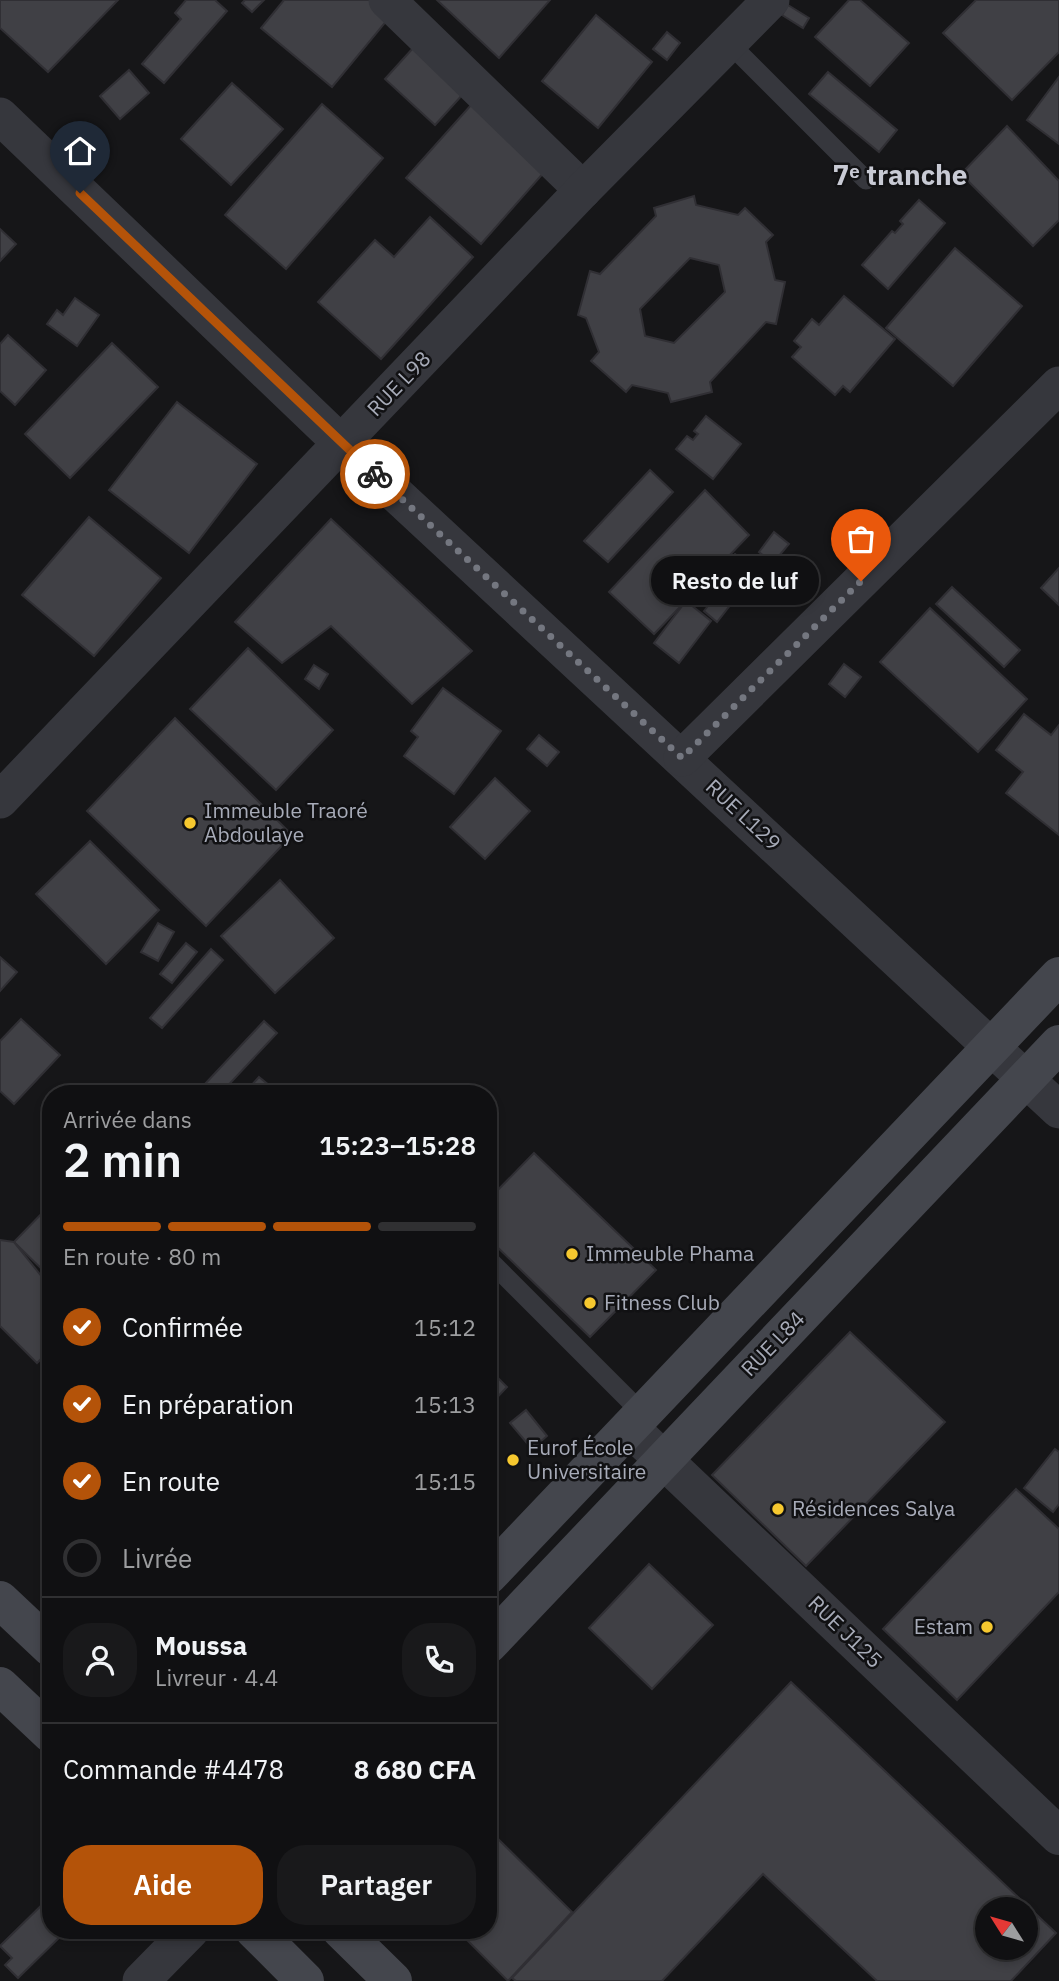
<!DOCTYPE html>
<html lang="fr">
<meta charset="utf-8">
<style>
:root{--surface:#101012;--page:#19191b;--text:#f1f3f6;--muted:#9c9d9f;--line:#303032;--accent:#b45309}
body{margin:0;font-family:"IBM Plex Sans",sans-serif;background:var(--page);color:var(--text);height:100vh;display:flex;flex-direction:column;font-size:26px;white-space:nowrap}
*{box-sizing:border-box;margin:0}
p{font-size:23px;color:var(--muted)}
.icon{flex:none;width:38px;height:38px;fill:none;stroke:currentColor;stroke-width:2;stroke-linecap:round;stroke-linejoin:round}
.map{position:relative;flex:1;overflow:hidden}
.side{position:absolute;left:42px;top:1085px;width:455px;height:854px;display:flex;flex-direction:column;background:var(--surface);border-radius:28px;box-shadow:0 4px 10px #0003,0 0 0 2px var(--line)}
.side>*{flex:none}
.needle{width:46px;rotate:307deg}
.controls{position:absolute;left:975px;top:1897px;display:grid;gap:14px}
.controls a{display:grid;place-items:center;width:63px;height:63px;border-radius:50%;background:var(--surface);box-shadow:0 4px 10px #0003,0 0 0 2px var(--line);font-size:35px}
.pin{position:absolute;display:grid;place-items:center;width:60px;height:60px;color:#fff;margin:-72px -30px;border-radius:50% 50% 50% 0;rotate:-45deg;box-shadow:0 0 7px #0007}
.pin .icon{rotate:45deg}
.courier{position:absolute;display:grid;place-items:center;width:70px;height:70px;margin:-35px;border:5px solid #b45309;border-radius:50%;background:#fff;color:#222;box-shadow:0 2px 9px #0007}
.bubble{position:absolute;height:49px;border-radius:24px;background:var(--surface);box-shadow:0 4px 10px #0003,0 0 0 2px var(--line);font-size:23px;font-weight:600;line-height:49px;text-align:center}
.overview em{font-style:normal;font-weight:600}
.overview div{display:flex;flex-direction:column-reverse}
.overview{display:flex;align-items:center;justify-content:space-between;height:119px;padding:0 21px}
h1{font-size:46px;font-weight:600;line-height:52px}
.bar{display:grid;grid-template-columns:repeat(4,1fr);gap:10px 7px;align-content:center;height:84px;padding:0 21px}
.bar i{height:9px;border-radius:5px;background:var(--line)}
.bar .current{background:var(--accent)}
.bar p{grid-column:span 4}
.line{display:flex;align-items:center;gap:18px;padding:0 21px;border-top:2px solid var(--line)}
.line div{flex:1}
.round{display:grid;place-items:center;flex:none;width:74px;height:74px;border-radius:28px;background:var(--page)}
ol{padding:0 21px;list-style:none}
li{display:flex;align-items:center;gap:21px;height:77px}
li p{margin-inline-start:auto}
li .icon{padding:7px;border-radius:50%;background:var(--accent);color:#fff;stroke-width:4}
li:last-child{color:var(--muted)}
li i{width:38px;height:38px;border:4px solid var(--line);border-radius:50%}
.cta{display:flex;gap:14px;margin-top:auto;padding:14px 21px}
.cta a{flex:1;height:80px;border-radius:28px;background:var(--accent);color:#fff;font-size:28px;font-weight:600;line-height:80px;text-align:center}
.cta a+a{background:var(--page);color:var(--text)}
.map>svg:first-child{display:block}
.building{fill:#404045;stroke:#302f34;stroke-width:2;fill-rule:evenodd}
.lines{fill:none;stroke-linecap:round;stroke-linejoin:round}
.service{stroke:#36373d;stroke-width:19}
.minor{stroke:#36373d;stroke-width:37}
.tertiary{stroke:#36373d;stroke-width:38}
.secondary{stroke:#44464d;stroke-width:38}
.done{stroke:#747780;stroke-width:7;stroke-dasharray:0 12.6}
.route{stroke:#b45309;stroke-width:9}
.poi-dot{fill:#f6c82f;stroke:#111113;stroke-width:2.5}
.labels{text-anchor:middle;stroke-width:5;stroke-linejoin:round;paint-order:stroke}
.street-label{font-size:21px;fill:#a7abb8;stroke:#111113}
.poi-label{font-size:21px;fill:#a7abb8;stroke:#111113;text-anchor:start}
.district-label{font-size:28px;font-weight:bold;fill:#c8cad4;stroke:#111113}
</style>
<div class="map">
<svg width="1059" height="1981" viewBox="0 0 1059 1981">
<rect width="100%" height="100%" fill="#161618"/>
<g class="building">
<path d="M0,0H118L48,72L0,28Z"/>
<path d="M186,0H215L227,11L164,83L142,64L181,19L175,13Z"/>
<path d="M245,0H264L252,12L242,3Z"/>
<path d="M284,0H377L393,13L332,87L261,28Z"/>
<path d="M437,0H550L499,58Z"/>
<path d="M849,0H860L909,43L870,86L815,37Z"/>
<path d="M976,0H1059V52L1012,100L943,33Z"/>
<path d="M788,5L809,18L803,28L782,15Z"/>
<path d="M596,15L652,62L598,128L542,81Z"/>
<path d="M667,32L680,43L667,60L653,49Z"/>
<path d="M414,47L464,93L435,125L385,79Z"/>
<path d="M129,70L149,93L120,119L100,96Z"/>
<path d="M828,72L897,130L879,152L809,94Z"/>
<path d="M1059,77V144L1027,120Z"/>
<path d="M232,83L283,129L231,185L181,139Z"/>
<path d="M322,104L383,158L286,269L225,215Z"/>
<path d="M472,104L546,170L481,244L406,178Z"/>
<path d="M1007,126L1059,181V220L1033,246L961,174Z"/>
<path d="M694,196L696,205L738,215L745,208L773,235L766,242L775,280L785,282L776,324L766,322L710,382L712,392L671,402L668,393L632,385L626,392L591,361L599,352L586,318L578,315L590,271L600,274L656,216L654,208ZM690,258L719,265L725,292L674,343L645,336L640,309Z"/>
<path d="M919,200L945,223L888,289L862,265L892,231L895,233L903,224L900,221Z"/>
<path d="M430,217L473,257L381,359L318,302L375,240L394,257Z"/>
<path d="M0,229L16,244L0,261Z"/>
<path d="M955,248L1022,306L953,386L886,328Z"/>
<path d="M844,296L895,339L850,392L843,386L835,395L792,357L801,347L794,341L812,319L819,325Z"/>
<path d="M75,298L99,315L77,346L47,324L57,310L63,315Z"/>
<path d="M8,335L46,370L15,405L0,391V344Z"/>
<path d="M112,343L158,387L70,478L25,434Z"/>
<path d="M177,402L257,464L189,553L109,490Z"/>
<path d="M706,416L741,444L713,479L676,449L687,436L693,440L698,434L694,431Z"/>
<path d="M650,470L673,492L608,562L584,541Z"/>
<path d="M705,490L749,535L654,634L609,592Z"/>
<path d="M89,517L161,578L94,656L22,595Z"/>
<path d="M331,519L472,651L412,704L331,626L282,663L235,622Z"/>
<path d="M774,532L789,544L773,563L759,552Z"/>
<path d="M735,554L757,571L717,622L704,611L736,570L727,563Z"/>
<path d="M1059,568V605L1041,588Z"/>
<path d="M952,587L1020,650L1004,667L936,604Z"/>
<path d="M686,601L711,621L679,663L654,643Z"/>
<path d="M930,608L1027,699L978,752L880,662Z"/>
<path d="M248,648L333,730L276,790L190,709Z"/>
<path d="M844,664L861,677L845,697L829,684Z"/>
<path d="M314,665L328,674L319,689L305,679Z"/>
<path d="M443,688L501,731L454,794L404,756L418,737L411,731Z"/>
<path d="M1024,714L1051,735L1059,725V835L1006,793L1023,772L996,750Z"/>
<path d="M175,718L292,835L206,926L87,811Z"/>
<path d="M539,735L559,752L547,766L527,749Z"/>
<path d="M495,778L530,811L485,859L450,827Z"/>
<path d="M90,841L159,910L106,964L36,894Z"/>
<path d="M280,880L334,938L275,993L221,936Z"/>
<path d="M158,923L174,932L158,961L141,952Z"/>
<path d="M186,943L197,952L172,983L160,974Z"/>
<path d="M211,949L223,960L162,1028L150,1018Z"/>
<path d="M0,957L17,972L0,991Z"/>
<path d="M21,1019L60,1055L14,1104L0,1091V1041Z"/>
<path d="M264,1021L277,1033L220,1094H213L204,1085Z"/>
<path d="M259,1077L270,1086L264,1094H258L250,1087Z"/>
<path d="M534,1153L656,1270L590,1337L488,1238V1200Z"/>
<path d="M51,1204V1278L14,1242Z"/>
<path d="M0,1240L14,1242L51,1288V1349L37,1363L0,1326Z"/>
<path d="M850,1332L945,1422L806,1566L712,1475Z"/>
<path d="M488,1368L507,1387L490,1405L488,1402Z"/>
<path d="M526,1410L547,1436L532,1449L510,1423Z"/>
<path d="M1055,1449L1059,1452V1504L1053,1512L1024,1488Z"/>
<path d="M1016,1489L1059,1529V1592L957,1700L883,1629Z"/>
<path d="M649,1564L713,1625L652,1689L589,1628Z"/>
<path d="M791,1682L1056,1933L1011,1981H877L763,1874L662,1981H516L512,1978ZM987,1909H1026V1948H987Z"/>
<path d="M488,1829L572,1912L508,1981L457,1930H488Z"/>
<path d="M51,1896V1930H67L18,1978L5,1965L12,1958L0,1946Z"/>
</g>
<g class="lines">
<g class="service">
<path d="M729,43L866,180"/>
<path d="M488,1259L643,1414"/>
</g>
<g class="minor">
<path d="M387,0L583,190"/>
<path d="M0,116L342,444L1059,1110"/>
<path d="M682,758L1059,385"/>
<path d="M0,800L583,190L771,0"/>
<path d="M141,1981L191,1930"/>
</g>
<path class="tertiary" d="M630,1428L1059,1836"/>
<g class="secondary">
<path d="M488,1576L1059,976"/>
<path d="M0,1600L51,1648"/>
<path d="M488,1645L1059,1044"/>
<path d="M0,1686L51,1734"/>
<path d="M254,1930L305,1981"/>
<path d="M341,1930L393,1981"/>
</g>
</g>
<g class="lines">
<path class="done" d="M375,474L682,758L861,581"/>
<path class="route" d="M80,193L375,474"/>
</g>
<g class="poi-dot">
<circle cx="190" cy="823" r="7"/>
<circle cx="572" cy="1254" r="7"/>
<circle cx="590" cy="1303" r="7"/>
<circle cx="513" cy="1460" r="7"/>
<circle cx="778" cy="1509" r="7"/>
<circle cx="987" cy="1627" r="7"/>
</g>
<g class="labels">
<g class="street-label">
<text transform="translate(399 384) rotate(-46)" y="7">RUE L98</text>
<text transform="translate(743 815) rotate(43)" y="7">RUE L129</text>
<text transform="translate(773 1344) rotate(-46)" y="7">RUE L84</text>
<text transform="translate(845 1632) rotate(44)" y="7">RUE J125</text>
</g>
<g class="poi-label">
<text x="204" y="818">Immeuble Traoré<tspan x="204" dy="24">Abdoulaye</tspan></text>
<text x="586" y="1261">Immeuble Phama</text>
<text x="604" y="1310">Fitness Club</text>
<text x="527" y="1455">Eurof École<tspan x="527" dy="24">Universitaire</tspan></text>
<text x="792" y="1516">Résidences Salya</text>
<text x="973" y="1634" text-anchor="end">Estam</text>
</g>
<g class="district-label">
<text x="900" y="185">7ᵉ tranche</text>
</g>
</g>
</svg>
<div class="controls">
<a><svg class="needle" viewBox="-14 -14 28 28"><path d="M0-13l5 13h-10z" fill="#e53935"/><path d="M0 13l5-13h-10z" fill="#9c9d9f"/></svg></a>
</div>
<div class="pin" style="left:861px;top:581px;background:#ea580c"><svg class="icon" aria-label="bag" viewBox="0 0 24 24"><path d="M5 8h14l-1 12H6zM9 8a3 3 0 0 1 6 0"/></svg></div>
<div class="pin" style="left:80px;top:193px;background:#1f2937"><svg class="icon" aria-label="home" viewBox="0 0 24 24"><path d="M3 11l9-7 9 7M6 9v11h12V9"/></svg></div>
<div class="courier" style="left:375px;top:474px"><svg class="icon" aria-label="bike" viewBox="0 0 24 24"><circle cx="6" cy="16" r="4"/><circle cx="18" cy="16" r="4"/><path d="M6 16l4-8h5l3 8M10 8l3 8H6M13 5h3"/></svg></div>
<div class="bubble" style="left:651px;top:556px;width:168px">Resto de luf</div>
<section class="side">
<div class="overview"><div><h1>2 min</h1><p>Arrivée dans</p></div><em>15:23–15:28</em></div>
<div class="bar"><i class="current"></i><i class="current"></i><i class="current"></i><i></i><p>En route · 80 m</p></div>
<ol>
<li><svg class="icon" aria-label="check" viewBox="0 0 24 24"><path d="M5 12l5 5 9-10"/></svg>Confirmée<p>15:12</p></li>
<li><svg class="icon" aria-label="check" viewBox="0 0 24 24"><path d="M5 12l5 5 9-10"/></svg>En préparation<p>15:13</p></li>
<li><svg class="icon" aria-label="check" viewBox="0 0 24 24"><path d="M5 12l5 5 9-10"/></svg>En route<p>15:15</p></li>
<li><i></i>Livrée</li>
</ol>
<div class="line" style="height:126px"><a class="round"><svg class="icon" aria-label="person" viewBox="0 0 24 24"><circle cx="12" cy="8" r="4"/><path d="M4 21q1-7 8-7t8 7"/></svg></a><div><b>Moussa</b><p>Livreur · 4.4</p></div><a class="round"><svg class="icon" aria-label="phone" viewBox="0 0 24 24"><path d="M5 4h4l2 5-3 2q2 4 5 5l2-3 5 2v4C11 20 4 13 5 4z"/></svg></a></div>
<div class="line" style="height:91px"><div>Commande #4478</div><b>8 680 CFA</b></div>
<div class="cta"><a>Aide</a><a>Partager</a></div>
</section>
</div>
